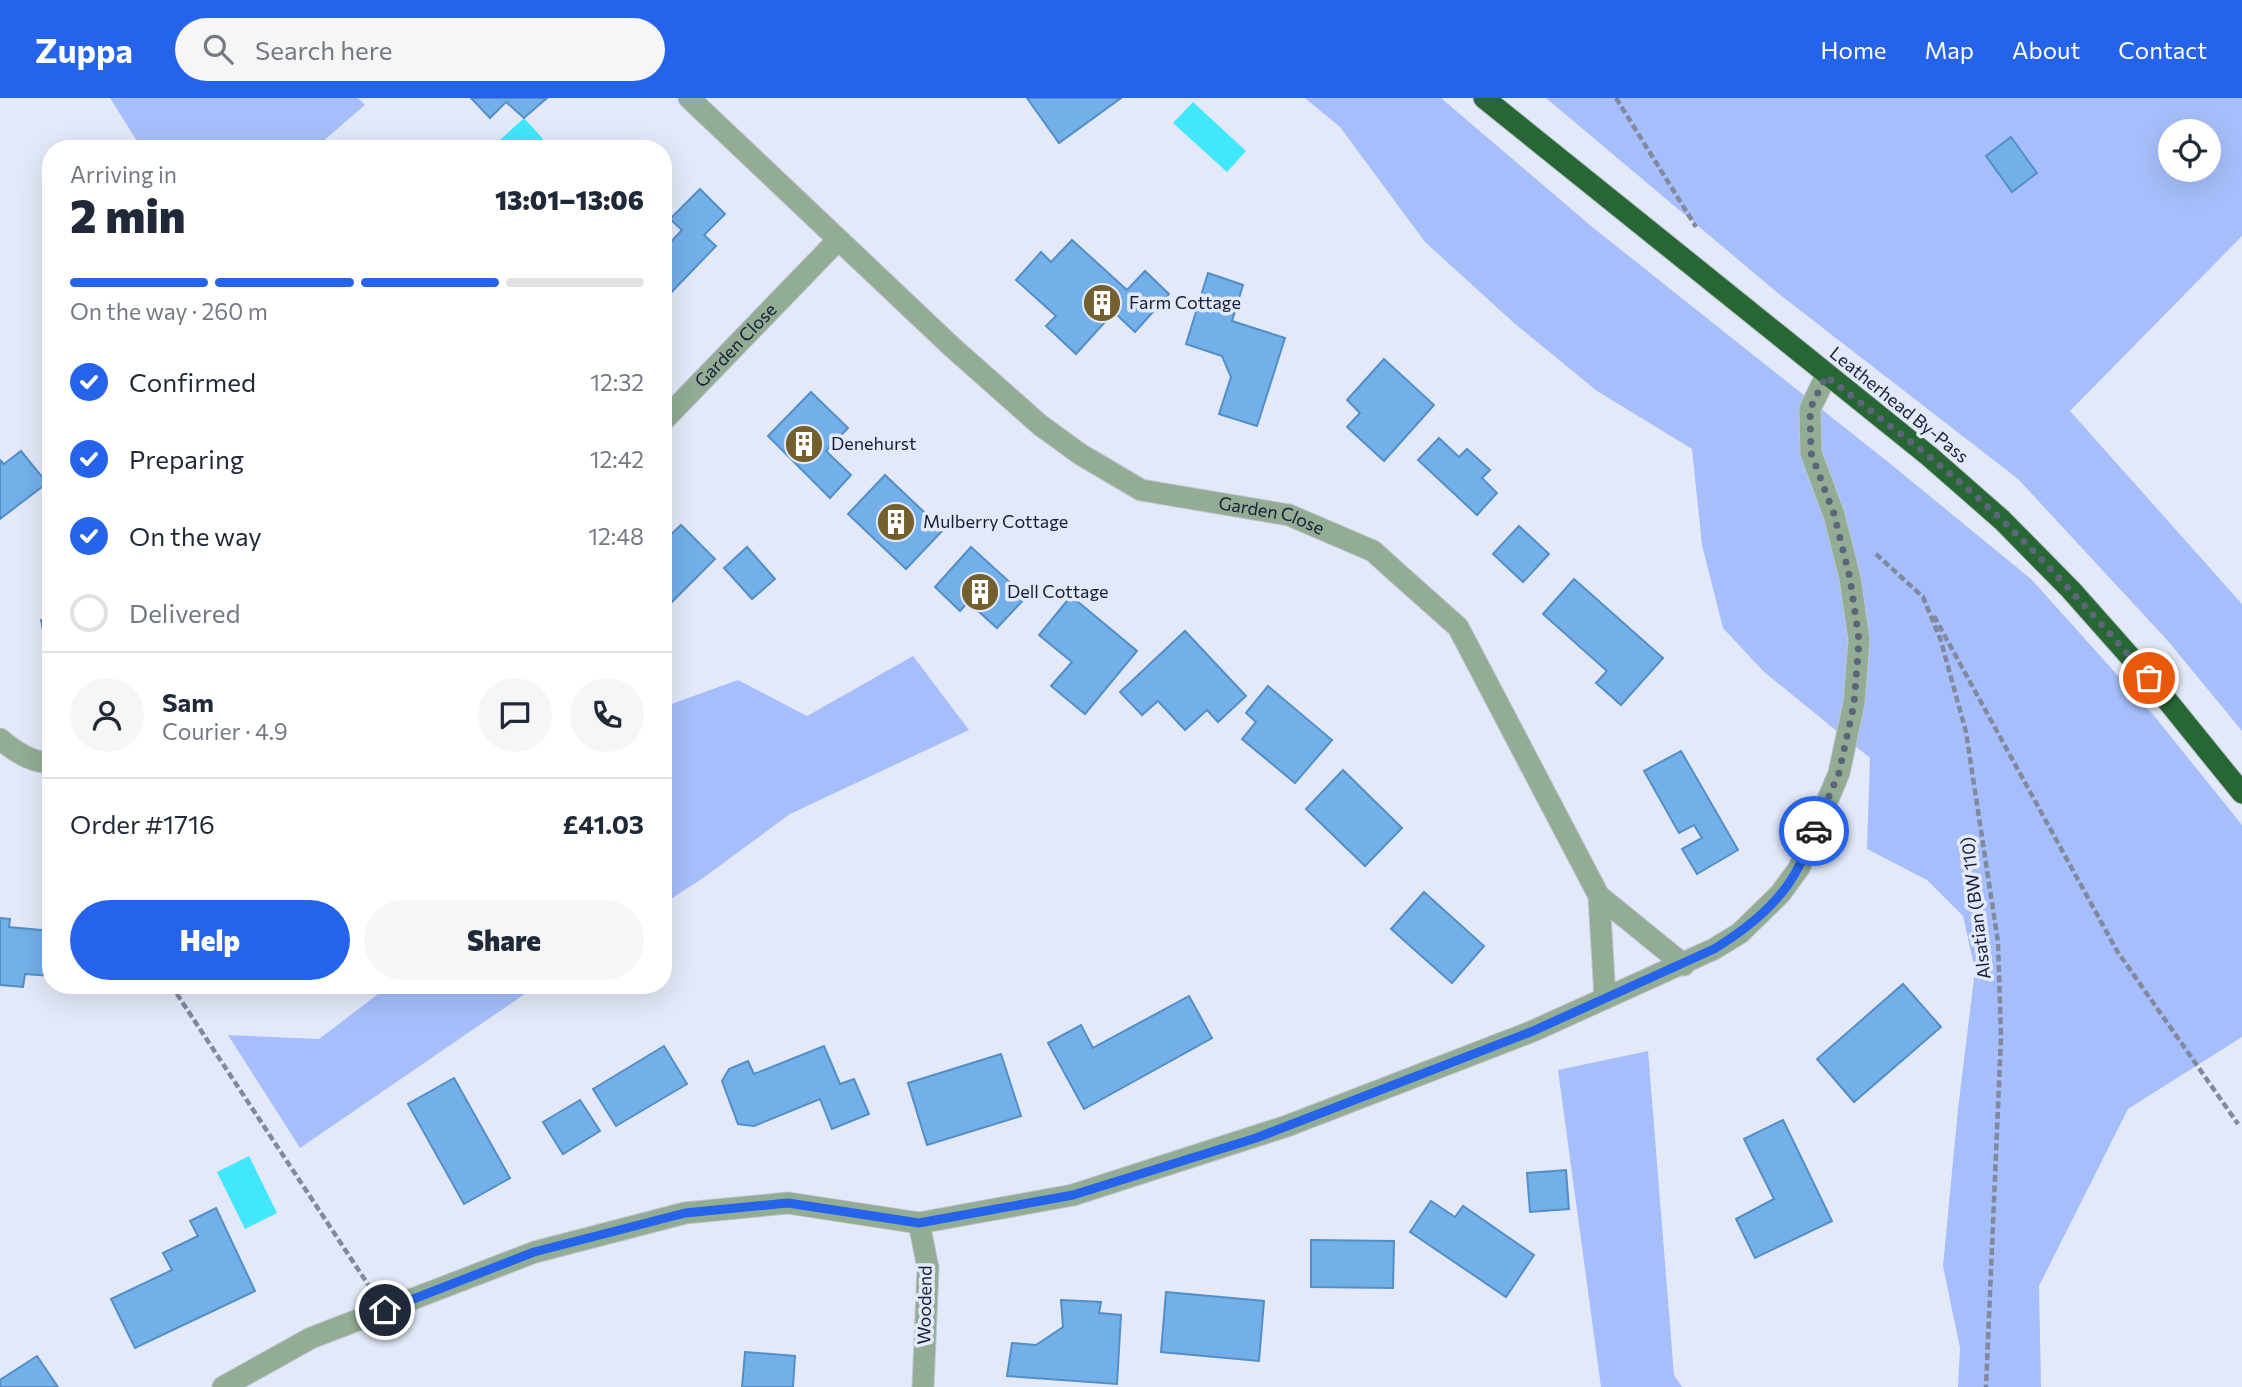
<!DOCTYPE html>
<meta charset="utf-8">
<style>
:root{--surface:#fff;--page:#f6f6f7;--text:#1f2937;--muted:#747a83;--line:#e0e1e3;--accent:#2563eb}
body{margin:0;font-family:Commissioner,sans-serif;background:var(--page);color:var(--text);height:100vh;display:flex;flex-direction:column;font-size:26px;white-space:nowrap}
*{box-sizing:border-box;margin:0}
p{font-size:23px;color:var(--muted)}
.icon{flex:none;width:38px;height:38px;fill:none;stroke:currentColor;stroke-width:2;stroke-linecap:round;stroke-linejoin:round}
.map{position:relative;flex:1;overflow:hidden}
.drawer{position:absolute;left:42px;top:42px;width:630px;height:854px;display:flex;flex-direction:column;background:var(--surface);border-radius:28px;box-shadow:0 7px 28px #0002}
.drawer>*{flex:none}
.buttons{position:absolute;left:2158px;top:21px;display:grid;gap:14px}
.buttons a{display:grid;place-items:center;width:63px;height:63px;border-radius:50%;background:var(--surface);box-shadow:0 7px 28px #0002;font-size:35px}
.pin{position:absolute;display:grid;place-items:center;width:60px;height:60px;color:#fff;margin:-30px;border:4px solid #fff;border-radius:50%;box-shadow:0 2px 7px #0007}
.courier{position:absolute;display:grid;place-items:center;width:70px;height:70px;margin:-35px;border:5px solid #2563eb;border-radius:50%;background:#fff;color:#222;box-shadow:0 2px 9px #0007}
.head em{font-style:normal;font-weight:800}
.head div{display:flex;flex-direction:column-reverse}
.head{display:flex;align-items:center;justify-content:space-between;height:119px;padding:0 28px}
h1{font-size:46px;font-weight:800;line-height:52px}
.bar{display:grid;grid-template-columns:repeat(4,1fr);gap:10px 7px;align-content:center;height:84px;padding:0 28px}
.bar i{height:9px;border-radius:5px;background:var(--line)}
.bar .current{background:var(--accent)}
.bar p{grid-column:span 4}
.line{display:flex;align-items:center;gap:18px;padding:0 28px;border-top:2px solid var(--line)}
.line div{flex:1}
.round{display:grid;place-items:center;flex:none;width:74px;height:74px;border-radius:37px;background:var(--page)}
ol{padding:0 28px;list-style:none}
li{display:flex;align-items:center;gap:21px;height:77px}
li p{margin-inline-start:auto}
li .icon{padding:7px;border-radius:50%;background:var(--accent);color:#fff;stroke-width:4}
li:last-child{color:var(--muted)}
li i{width:38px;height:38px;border:4px solid var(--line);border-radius:50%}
.cta{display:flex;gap:14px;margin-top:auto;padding:14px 28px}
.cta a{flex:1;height:80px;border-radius:42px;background:var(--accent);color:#fff;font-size:28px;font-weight:800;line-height:80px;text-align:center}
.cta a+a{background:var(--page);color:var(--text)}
header{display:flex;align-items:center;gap:42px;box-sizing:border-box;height:98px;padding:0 35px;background:var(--accent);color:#fff}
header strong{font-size:33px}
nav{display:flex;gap:38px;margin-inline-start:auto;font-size:24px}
.search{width:490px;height:63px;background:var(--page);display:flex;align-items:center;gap:18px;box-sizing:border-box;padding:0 24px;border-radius:38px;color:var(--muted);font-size:26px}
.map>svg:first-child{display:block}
.green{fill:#a6befb;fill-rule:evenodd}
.water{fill:#41e7fd}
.building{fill:#73b0e9;stroke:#538fc6;stroke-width:2}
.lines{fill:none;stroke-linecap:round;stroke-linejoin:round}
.street-casing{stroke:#bec4d5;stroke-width:23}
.highway-casing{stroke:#bec4d5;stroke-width:23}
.path{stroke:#82899d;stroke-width:4.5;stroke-dasharray:7 3.5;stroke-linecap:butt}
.street{stroke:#92ad94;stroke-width:21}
.highway{stroke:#276734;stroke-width:21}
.done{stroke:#5d657b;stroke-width:7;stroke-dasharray:0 12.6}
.route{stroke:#2563eb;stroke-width:9}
.labels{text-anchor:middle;stroke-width:7;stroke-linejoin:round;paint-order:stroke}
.poi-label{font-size:18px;fill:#151e38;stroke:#e3e9f8;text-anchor:start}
.street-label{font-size:18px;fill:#151e38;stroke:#e3e9f8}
</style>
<header>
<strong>Zuppa</strong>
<div class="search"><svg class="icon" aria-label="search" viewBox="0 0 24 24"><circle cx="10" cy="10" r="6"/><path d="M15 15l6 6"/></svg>Search here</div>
<nav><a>Home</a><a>Map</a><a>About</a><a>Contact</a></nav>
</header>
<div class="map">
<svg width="2242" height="1289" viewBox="0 0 2242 1289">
<rect width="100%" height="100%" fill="#e3e9f8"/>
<g class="green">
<path d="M110,0H358L365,7L314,51H142Z"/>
<path d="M1305,0H1441L1591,128L1893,368L2031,481L2155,619L2242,727V939L2128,1011L2039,1188L2041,1289H1958L1960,1250L1943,1168L1958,1011L1975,872L1963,818L1927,782L1867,751L1870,660L1764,574L1723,530L1702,447L1692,351L1597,293L1514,225L1425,144L1340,29Z"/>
<path d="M1546,0H2242V138L2070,313L2242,506V633L2168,543L2018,381L1779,196ZM2170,33H2208V72H2170Z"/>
<path d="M913,558L969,632L790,716L703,780L663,806V609L738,582L807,618Z"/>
<path d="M390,887H538L300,1050L228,937L319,941Z"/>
<path d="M1648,953L1674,1277L1682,1289H1601L1558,972Z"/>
</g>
<g class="water">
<path d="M1193,4L1246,53L1227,74L1173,25Z"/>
<path d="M524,20L543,41L532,51H490Z"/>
<path d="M249,1058L277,1115L245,1131L217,1074Z"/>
</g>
<g class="building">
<path d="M471,0H547L524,20L506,4L490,20Z"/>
<path d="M1027,0H1121L1059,45Z"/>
<path d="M2011,39L2037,75L2012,94L1986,58Z"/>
<path d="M700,91L725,116L704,137L716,148L663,203V140L669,146L682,132L670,121Z"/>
<path d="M1072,142L1127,192L1145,173L1169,196L1135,234L1114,214L1076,256L1046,228L1056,218L1016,182L1041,154L1051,164Z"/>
<path d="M1208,175L1243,187L1232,223L1285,240L1257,328L1219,316L1231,279L1222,258L1186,246Z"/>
<path d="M1384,261L1434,307L1384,363L1347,329L1360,315L1347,302Z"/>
<path d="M811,294L848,330L826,353L851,377L830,400L768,338Z"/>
<path d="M1439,340L1459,359L1467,351L1490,372L1482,380L1497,395L1477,417L1418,362Z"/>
<path d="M21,353L47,385L0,421V362L4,366Z"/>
<path d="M885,377L943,432L906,471L848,416Z"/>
<path d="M681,427L715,461L663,513V444Z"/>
<path d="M1519,428L1549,456L1523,484L1493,456Z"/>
<path d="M747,449L775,481L752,501L724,470Z"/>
<path d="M971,449L1026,499L997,530L968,504L960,513L935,489Z"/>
<path d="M1574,481L1663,560L1621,607L1596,585L1607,573L1543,516Z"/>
<path d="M1071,498L1137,553L1085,616L1051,588L1072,564L1039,537Z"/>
<path d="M51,520V573L41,522Z"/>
<path d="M1185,533L1246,598L1218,624L1207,612L1185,632L1158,603L1142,617L1120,594Z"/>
<path d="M1268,588L1332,642L1295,685L1242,641L1256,624L1246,615Z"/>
<path d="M1681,653L1738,752L1697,776L1682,751L1702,740L1694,727L1679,735L1644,673Z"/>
<path d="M1343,672L1402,730L1365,768L1306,711Z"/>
<path d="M1424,794L1484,848L1452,885L1391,831Z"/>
<path d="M0,820L10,821L9,829L51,833V878L25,876L23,889L0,887Z"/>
<path d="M1903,886L1941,929L1854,1004L1817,961Z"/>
<path d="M1189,898L1212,940L1084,1011L1048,945L1081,927L1093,950Z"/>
<path d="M664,948L687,986L616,1028L593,991Z"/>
<path d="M824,948L840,986L854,981L869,1016L832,1031L820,1001L754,1028L738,1026L722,983L729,971L748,963L754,976Z"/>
<path d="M1001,956L1021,1018L927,1047L908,985Z"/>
<path d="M454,980L510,1080L464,1106L408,1006Z"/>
<path d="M580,1002L600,1033L563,1056L543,1024Z"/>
<path d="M1783,1022L1832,1123L1755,1160L1736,1121L1774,1101L1744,1041Z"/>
<path d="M1566,1072L1569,1111L1530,1114L1527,1075Z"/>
<path d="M1431,1103L1455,1119L1463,1108L1534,1157L1506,1199L1410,1134Z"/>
<path d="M216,1110L255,1193L135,1250L111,1201L172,1172L163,1155L198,1138L190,1123Z"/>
<path d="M1311,1142L1394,1143L1393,1190L1311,1189Z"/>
<path d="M1166,1194L1264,1203L1259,1263L1161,1254Z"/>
<path d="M1061,1202L1101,1204L1099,1215L1121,1217L1117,1286L1007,1278L1012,1245L1036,1247L1063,1229Z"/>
<path d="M745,1254L795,1258L793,1289H742Z"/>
<path d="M37,1258L58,1289H0V1282Z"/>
</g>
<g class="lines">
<g class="street-casing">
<g id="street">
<path id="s1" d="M689,0L952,249L1040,327L1080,356L1141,392L1289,417L1373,453L1395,473L1458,529L1599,798"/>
<path id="s2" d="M663,323L838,142"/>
<path d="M0,641C13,652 33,666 51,664"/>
<path d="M1605,900L1599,798L1684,867"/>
<path d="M919,1125L928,1170L923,1289"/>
<path d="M223,1289L311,1240L535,1154L685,1115L788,1105L919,1125L1073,1097L1287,1028L1533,933L1714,851L1740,835L1780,796L1799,770L1839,675L1854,605L1859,542L1850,480L1834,417L1811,355L1810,311L1826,278"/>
</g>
</g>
<g class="highway-casing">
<path id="highway" d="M1484,0L1929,358L2002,422L2071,492L2149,580L2242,695"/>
</g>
<g class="path">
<path d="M1616,0L1696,129"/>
<path d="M1876,456L1923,499L1941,543L1966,634L1998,844L2001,939L1986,1289"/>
<path d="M1934,518L2117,853L2238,1026"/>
<path d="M171,887L369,1188"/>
</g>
<use href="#street" class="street"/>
<use href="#highway" class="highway"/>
</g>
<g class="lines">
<path class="done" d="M1814,733L1839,675L1854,606L1859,542L1850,480L1834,416L1811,355L1810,311L1826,278C1886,325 1949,371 2004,424C2055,473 2102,527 2149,580"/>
<path class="route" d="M385,1212L534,1154L685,1115L788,1105L919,1125L1073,1097L1256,1040L1533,933L1714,851C1747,831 1782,803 1799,768C1805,757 1809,745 1814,733"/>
</g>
<defs>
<g id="building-disc" transform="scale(2.0125)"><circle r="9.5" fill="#74602f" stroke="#e3e9f8"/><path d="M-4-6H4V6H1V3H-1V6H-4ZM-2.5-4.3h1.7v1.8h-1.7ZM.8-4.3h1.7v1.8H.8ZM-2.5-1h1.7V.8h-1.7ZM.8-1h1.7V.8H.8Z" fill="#fff"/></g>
</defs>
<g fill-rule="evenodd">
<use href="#building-disc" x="1102" y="205"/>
<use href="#building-disc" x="804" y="346"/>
<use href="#building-disc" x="896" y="424"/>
<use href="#building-disc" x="980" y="494"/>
</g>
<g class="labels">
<g class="poi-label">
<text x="1129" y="211">Farm Cottage</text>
<text x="831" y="352">Denehurst</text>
<text x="923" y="430">Mulberry Cottage</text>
<text x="1007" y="500">Dell Cottage</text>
</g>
<g class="street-label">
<text dy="6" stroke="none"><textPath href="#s2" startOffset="105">Garden Close</textPath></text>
<text transform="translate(1899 307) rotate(39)" y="6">Leatherhead By-Pass</text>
<text dy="6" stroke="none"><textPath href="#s1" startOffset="733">Garden Close</textPath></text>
<text transform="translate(1976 810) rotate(-97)" y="6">Alsatian (BW 110)</text>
<text transform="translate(925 1207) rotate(-89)" y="6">Woodend</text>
</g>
</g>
</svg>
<div class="buttons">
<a><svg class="icon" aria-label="locate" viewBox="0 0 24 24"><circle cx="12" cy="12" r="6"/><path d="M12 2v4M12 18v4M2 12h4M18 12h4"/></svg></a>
</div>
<div class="pin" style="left:2149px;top:580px;background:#ea580c"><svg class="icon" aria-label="bag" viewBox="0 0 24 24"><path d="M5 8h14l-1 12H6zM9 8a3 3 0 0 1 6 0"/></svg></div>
<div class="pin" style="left:385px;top:1212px;background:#1f2937"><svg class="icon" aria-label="home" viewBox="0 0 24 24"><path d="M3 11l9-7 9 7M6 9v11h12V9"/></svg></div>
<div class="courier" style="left:1814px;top:733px"><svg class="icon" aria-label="car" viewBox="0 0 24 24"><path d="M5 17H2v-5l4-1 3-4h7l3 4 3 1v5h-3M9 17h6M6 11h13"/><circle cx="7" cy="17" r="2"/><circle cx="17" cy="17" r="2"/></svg></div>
<section class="drawer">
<div class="head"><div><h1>2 min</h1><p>Arriving in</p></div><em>13:01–13:06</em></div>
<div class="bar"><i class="current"></i><i class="current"></i><i class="current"></i><i></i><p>On the way · 260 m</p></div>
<ol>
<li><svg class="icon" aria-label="check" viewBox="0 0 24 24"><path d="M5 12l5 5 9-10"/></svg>Confirmed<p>12:32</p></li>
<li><svg class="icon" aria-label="check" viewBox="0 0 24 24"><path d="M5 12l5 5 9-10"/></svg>Preparing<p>12:42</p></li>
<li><svg class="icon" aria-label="check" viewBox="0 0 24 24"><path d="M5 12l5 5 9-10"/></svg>On the way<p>12:48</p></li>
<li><i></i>Delivered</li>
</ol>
<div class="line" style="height:126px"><a class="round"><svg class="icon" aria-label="person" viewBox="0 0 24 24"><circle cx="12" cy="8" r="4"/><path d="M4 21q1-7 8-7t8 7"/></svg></a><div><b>Sam</b><p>Courier · 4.9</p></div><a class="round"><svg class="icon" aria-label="chat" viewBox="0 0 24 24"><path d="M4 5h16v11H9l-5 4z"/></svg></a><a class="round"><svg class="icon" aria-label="phone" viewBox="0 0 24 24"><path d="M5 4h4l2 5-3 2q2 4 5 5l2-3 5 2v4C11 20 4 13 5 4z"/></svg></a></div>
<div class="line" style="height:91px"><div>Order #1716</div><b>£41.03</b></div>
<div class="cta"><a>Help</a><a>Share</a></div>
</section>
</div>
